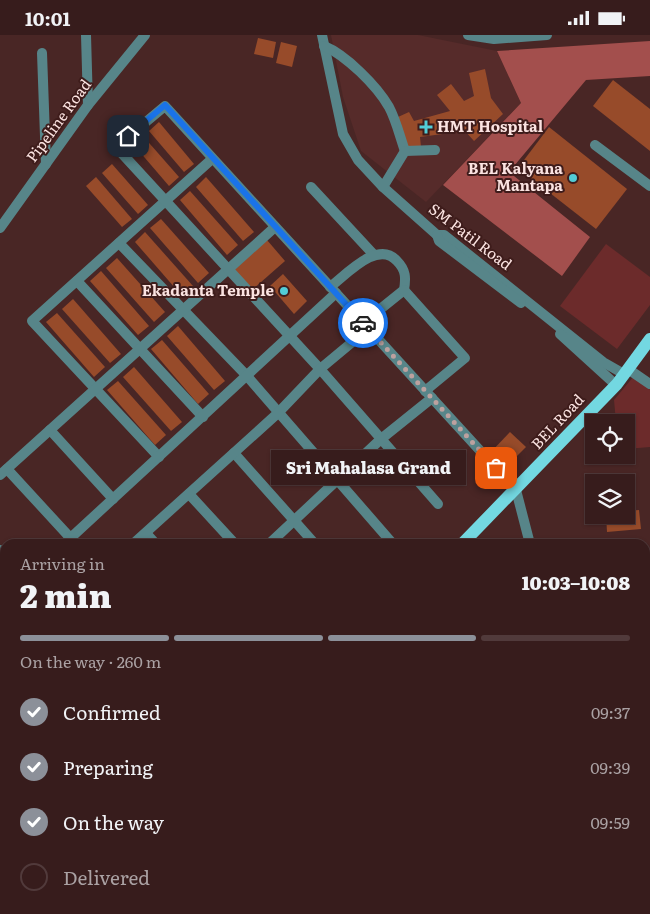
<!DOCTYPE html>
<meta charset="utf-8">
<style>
:root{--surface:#371c1c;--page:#3e2525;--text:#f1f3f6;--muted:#aaa1a3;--line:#513a3b;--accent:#8c9099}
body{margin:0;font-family:Literata,serif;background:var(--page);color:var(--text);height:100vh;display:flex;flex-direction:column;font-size:19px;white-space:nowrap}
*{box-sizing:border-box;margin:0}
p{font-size:16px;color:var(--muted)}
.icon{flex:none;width:28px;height:28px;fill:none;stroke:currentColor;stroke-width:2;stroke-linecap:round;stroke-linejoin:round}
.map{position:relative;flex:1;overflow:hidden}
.sheet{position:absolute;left:0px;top:504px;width:650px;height:376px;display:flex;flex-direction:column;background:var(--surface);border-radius:15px 15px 0 0;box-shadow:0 1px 4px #0004,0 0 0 1px var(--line)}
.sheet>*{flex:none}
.controls{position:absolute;left:585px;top:379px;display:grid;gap:10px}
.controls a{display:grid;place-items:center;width:50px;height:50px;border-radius:0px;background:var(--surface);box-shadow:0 1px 4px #0004,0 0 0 1px var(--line);font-size:25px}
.pin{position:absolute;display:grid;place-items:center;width:42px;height:42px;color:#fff;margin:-21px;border-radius:10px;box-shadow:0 2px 8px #0006}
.courier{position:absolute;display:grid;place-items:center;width:50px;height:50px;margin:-25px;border:4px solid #1a73e8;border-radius:50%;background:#fff;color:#222;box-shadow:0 1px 6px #0007}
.bubble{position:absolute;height:35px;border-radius:0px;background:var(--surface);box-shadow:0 1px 4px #0004,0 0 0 1px var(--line);font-size:16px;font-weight:800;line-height:35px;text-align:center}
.summary em{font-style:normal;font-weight:800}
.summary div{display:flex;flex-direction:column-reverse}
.summary{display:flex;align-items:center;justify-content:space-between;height:85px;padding:0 20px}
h1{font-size:32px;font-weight:800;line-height:38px}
.bar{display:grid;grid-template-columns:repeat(4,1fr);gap:8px 5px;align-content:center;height:60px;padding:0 20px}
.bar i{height:6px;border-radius:4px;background:var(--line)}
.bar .active{background:var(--accent)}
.bar p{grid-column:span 4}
ol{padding:0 20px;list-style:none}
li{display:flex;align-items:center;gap:15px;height:55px}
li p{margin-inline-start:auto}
li .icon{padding:5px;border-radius:50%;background:var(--accent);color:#fff;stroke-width:4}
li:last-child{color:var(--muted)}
li i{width:28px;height:28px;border:2px solid var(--line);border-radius:50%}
.status{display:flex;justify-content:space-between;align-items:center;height:35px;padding:0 25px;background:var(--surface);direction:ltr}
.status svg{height:14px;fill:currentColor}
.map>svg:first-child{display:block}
.built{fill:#562b2a}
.green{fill:#6c2b2b}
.forest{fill:#a34f4d}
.building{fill:#974b2a}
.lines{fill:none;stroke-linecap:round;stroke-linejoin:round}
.minor{stroke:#578589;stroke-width:10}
.major{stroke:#73d8e1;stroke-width:12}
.done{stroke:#bda19f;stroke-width:5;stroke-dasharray:0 9}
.route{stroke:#1a73e8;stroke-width:6}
.poi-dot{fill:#52ccd6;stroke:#3e1c1b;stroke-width:2}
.labels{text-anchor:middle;stroke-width:4;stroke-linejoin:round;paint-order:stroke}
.street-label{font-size:15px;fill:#fbe3e1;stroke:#3e1c1b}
.poi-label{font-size:15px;font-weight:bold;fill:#fbe3e1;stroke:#3e1c1b;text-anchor:end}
</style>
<div class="status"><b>10:01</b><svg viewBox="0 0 49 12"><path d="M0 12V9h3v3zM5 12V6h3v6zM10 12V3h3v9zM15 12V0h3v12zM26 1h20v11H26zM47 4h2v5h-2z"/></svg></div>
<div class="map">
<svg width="650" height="879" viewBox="0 0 650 879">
<rect width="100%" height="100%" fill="#492625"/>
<g class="built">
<path d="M331,0H418L497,16L521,68L426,167L361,116L343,62Z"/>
<path d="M650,535V749L645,750V536Z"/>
<path d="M650,772V879H632L631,875H645V773Z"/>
</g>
<g class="green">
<path d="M606,209L650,242V270L617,314L560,271Z"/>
<path d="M634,341L650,351V412L626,414V388L616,387L614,365Z"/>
<path d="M113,875H427L428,879H108Z"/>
<path d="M451,875H608L609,879H452Z"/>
</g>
<path class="forest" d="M650,6V41L586,45L509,137L590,202L562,241L443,150L521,68L497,16Z"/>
<g class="building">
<path d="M258,3L276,7L273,23L254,19Z"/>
<path d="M281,7L297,11L292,32L276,28Z"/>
<path d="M485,34L491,63L503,79L474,106L465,96L420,102L421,112L406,113L398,82L409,77L414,86L450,76L437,60L451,49L464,66L474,61L469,38Z"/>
<path d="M613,45L650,74V116L593,71Z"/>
<path d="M159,87L194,129L184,137L149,96Z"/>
<path d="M549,92L627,154L596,194L518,133Z"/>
<path d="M143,101L179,142L169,151L133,109Z"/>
<path d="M112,129L148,170L138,179L102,138Z"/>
<path d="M96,142L132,184L122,192L86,151Z"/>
<path d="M206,142L254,197L243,206L196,152Z"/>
<path d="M190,156L238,210L227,220L180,165Z"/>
<path d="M161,184L209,238L198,248L150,193Z"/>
<path d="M145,197L193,251L182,261L135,207Z"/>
<path d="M267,205L285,226L252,255L234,235Z"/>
<path d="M117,223L165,277L154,287L106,233Z"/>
<path d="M101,236L149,291L138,300L90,246Z"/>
<path d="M283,239L307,266L294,279L270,251Z"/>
<path d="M73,264L121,319L110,328L62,274Z"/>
<path d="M57,278L105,332L94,342L46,287Z"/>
<path d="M178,291L225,346L214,355L167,301Z"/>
<path d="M162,305L209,359L198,369L151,314Z"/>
<path d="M134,332L182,387L171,396L123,342Z"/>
<path d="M118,346L166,400L155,410L107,355Z"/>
<path d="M510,397L526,412L504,434L489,419Z"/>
<path d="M639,475L641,494L607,497L606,480H626V476Z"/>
<path d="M645,588L650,591V608L645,605Z"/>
<path d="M645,653L650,657V691L645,699Z"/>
</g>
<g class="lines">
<g class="minor">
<path d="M86,0L88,70"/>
<path d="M322,0L343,99L358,125L383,152L437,200H444L603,327L624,339"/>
<path d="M468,0L494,4L547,0"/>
<path d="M324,11C346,20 377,51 389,72C396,85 400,102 405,116L435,115"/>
<path d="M42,18L46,129"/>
<path d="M595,110L650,151"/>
<path d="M311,152L374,220"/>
<path d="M383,152L405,116"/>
<path d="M0,193L88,70L145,0"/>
<path d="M437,200L439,206L521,268"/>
<path d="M119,208L247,341L393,509"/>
<path d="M77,246L203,382"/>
<path d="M330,252C346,240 378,204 397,226C406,235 406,243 404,255L363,288"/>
<path d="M404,255L465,323L425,356"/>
<path d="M560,299L616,350"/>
<path d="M628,334L650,349"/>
<path d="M50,395L113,464"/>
<path d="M234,418L315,509"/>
<path d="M159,422L32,286L212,124"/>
<path d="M7,434L76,509"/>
<path d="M0,440L275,192"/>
<path d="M189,459L235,509"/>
<path d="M438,469L320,334L116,112L165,71L516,455L530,509"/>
<path d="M146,498L156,509"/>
<path d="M64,509L336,258"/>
<path d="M133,509L278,378L320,334L368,294"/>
<path d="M269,509L381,404L432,363"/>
<path d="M0,515L5,520"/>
<path d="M645,521H650"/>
<path d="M0,567L5,563"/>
<path d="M0,629L5,625"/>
<path d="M0,694L5,699"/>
<path d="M0,749L5,745"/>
<path d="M0,782L5,788"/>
<path d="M645,792L650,791"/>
<path d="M0,870L5,868"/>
<path d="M439,875L440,879"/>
<path d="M619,875L620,879"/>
</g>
<g class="major">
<path d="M462,509L617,349L650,304"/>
<path d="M56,879L61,875"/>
<path d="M73,879L76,875"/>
</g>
</g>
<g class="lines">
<path class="done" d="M363,288L496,433"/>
<path class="route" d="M128,101L165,70L363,288"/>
</g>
<g class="poi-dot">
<path d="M423.5 84.5h5v5h5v5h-5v5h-5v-5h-5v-5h5z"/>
<circle cx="573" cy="143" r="5"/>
<circle cx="284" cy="256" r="5"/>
</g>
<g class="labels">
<g class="street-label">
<text transform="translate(59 86) rotate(-54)" y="5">Pipeline Road</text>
<text transform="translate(470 202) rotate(37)" y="5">SM Patil Road</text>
<text transform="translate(558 387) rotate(-47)" y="5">BEL Road</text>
</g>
<g class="poi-label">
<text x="437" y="97" text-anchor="start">HMT Hospital</text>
<text x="563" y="139">BEL Kalyana<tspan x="563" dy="17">Mantapa</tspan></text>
<text x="274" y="261">Ekadanta Temple</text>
</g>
</g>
</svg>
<div class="controls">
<a><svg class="icon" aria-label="locate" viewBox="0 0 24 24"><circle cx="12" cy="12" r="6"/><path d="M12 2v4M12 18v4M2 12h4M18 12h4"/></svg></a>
<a><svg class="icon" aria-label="layers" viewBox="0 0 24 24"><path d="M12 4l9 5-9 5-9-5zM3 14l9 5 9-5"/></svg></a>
</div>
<div class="pin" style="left:496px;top:433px;background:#ea580c"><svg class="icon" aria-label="bag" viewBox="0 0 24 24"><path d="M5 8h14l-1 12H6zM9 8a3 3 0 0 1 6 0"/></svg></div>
<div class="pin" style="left:128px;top:101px;background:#1f2937"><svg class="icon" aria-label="home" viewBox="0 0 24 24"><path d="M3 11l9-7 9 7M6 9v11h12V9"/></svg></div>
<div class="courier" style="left:363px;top:288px"><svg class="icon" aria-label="car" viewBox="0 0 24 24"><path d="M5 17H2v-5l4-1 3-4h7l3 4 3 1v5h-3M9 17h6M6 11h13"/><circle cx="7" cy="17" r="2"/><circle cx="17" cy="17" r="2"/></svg></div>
<div class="bubble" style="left:271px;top:415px;width:195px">Sri Mahalasa Grand</div>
<section class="sheet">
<div class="summary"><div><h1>2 min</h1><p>Arriving in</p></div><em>10:03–10:08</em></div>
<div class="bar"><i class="active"></i><i class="active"></i><i class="active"></i><i></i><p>On the way · 260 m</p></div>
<ol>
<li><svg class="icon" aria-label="check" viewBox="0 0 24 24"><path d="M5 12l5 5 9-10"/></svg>Confirmed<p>09:37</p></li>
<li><svg class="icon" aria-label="check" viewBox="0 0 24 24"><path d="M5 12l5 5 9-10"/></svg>Preparing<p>09:39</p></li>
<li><svg class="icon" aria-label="check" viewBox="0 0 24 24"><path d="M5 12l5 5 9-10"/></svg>On the way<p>09:59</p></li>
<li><i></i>Delivered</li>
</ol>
</section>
</div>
